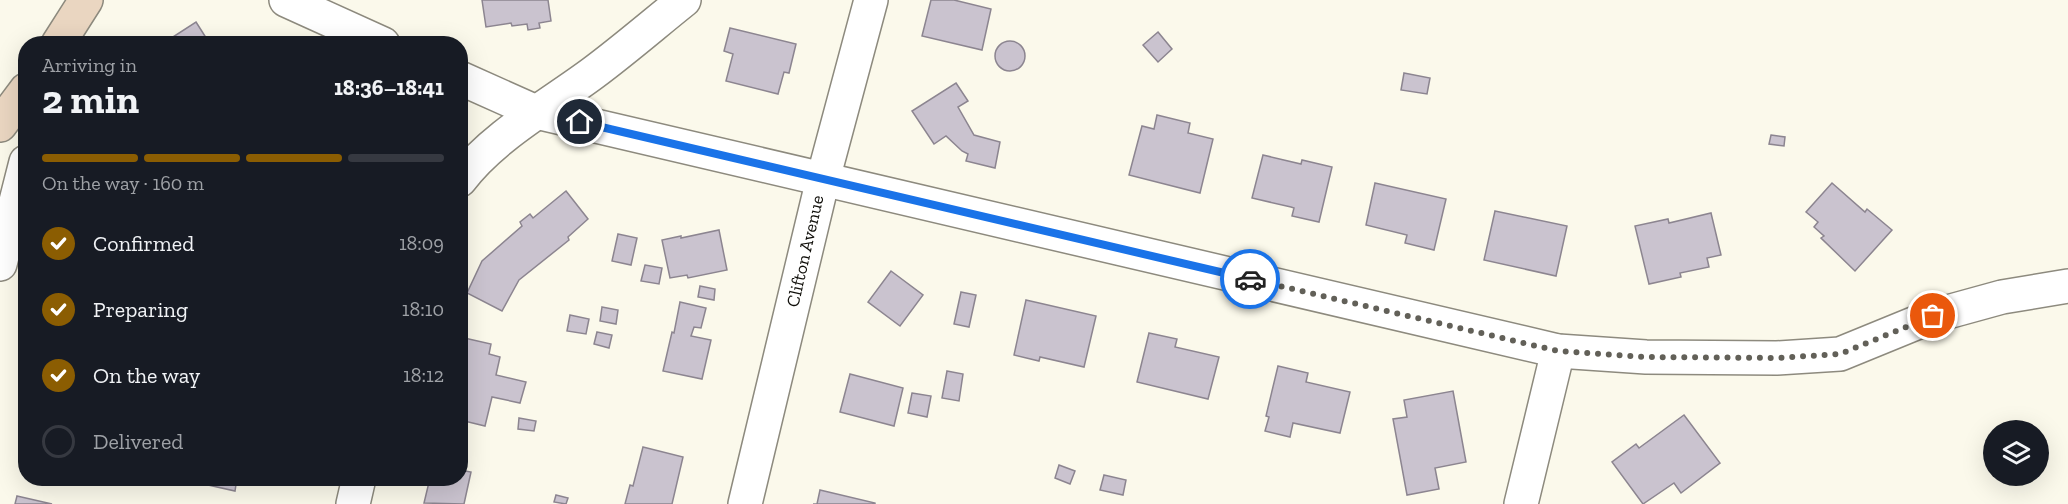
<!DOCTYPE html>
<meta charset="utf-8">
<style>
:root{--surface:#171b24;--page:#242831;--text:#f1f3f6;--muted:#9ea1a6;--line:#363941;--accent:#8b5d02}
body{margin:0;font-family:"Zilla Slab",serif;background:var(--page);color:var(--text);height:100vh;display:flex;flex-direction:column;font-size:22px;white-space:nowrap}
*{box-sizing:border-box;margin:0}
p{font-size:20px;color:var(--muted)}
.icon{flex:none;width:33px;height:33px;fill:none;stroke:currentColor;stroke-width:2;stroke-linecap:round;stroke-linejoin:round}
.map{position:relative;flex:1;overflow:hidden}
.details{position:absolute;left:18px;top:36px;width:450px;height:450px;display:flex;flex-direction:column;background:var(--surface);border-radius:24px;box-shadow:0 6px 24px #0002}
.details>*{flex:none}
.tools{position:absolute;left:1983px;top:420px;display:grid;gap:12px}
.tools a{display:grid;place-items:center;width:66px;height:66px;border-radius:50%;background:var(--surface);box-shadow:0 6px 24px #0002;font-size:30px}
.pin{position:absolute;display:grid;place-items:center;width:51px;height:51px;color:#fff;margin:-26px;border:3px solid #fff;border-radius:50%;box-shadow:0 2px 6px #0007}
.courier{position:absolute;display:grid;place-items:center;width:60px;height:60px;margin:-30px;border:4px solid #1a73e8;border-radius:50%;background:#fff;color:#222;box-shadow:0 2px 8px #0007}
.head em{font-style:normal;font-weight:800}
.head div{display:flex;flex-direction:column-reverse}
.head{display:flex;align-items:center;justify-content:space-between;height:102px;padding:0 24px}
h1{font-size:39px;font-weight:800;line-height:45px}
.bar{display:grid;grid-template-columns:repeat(4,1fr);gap:9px 6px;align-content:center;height:72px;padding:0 24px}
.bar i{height:8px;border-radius:4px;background:var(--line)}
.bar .active{background:var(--accent)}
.bar p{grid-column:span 4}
ol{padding:0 24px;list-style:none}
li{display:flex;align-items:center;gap:18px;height:66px}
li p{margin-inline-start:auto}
li .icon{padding:6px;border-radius:50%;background:var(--accent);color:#fff;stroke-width:4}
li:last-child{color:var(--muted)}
li i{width:33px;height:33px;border:3px solid var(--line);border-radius:50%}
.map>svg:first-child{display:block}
.building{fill:#cac3cf;stroke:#8c8590;stroke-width:1.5}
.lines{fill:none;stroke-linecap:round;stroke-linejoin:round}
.street-casing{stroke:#8d8a7e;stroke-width:36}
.secondary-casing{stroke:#8d8a7e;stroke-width:36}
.street{stroke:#fff;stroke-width:33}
.secondary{stroke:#ead6c1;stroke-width:33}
.done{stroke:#626058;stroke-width:6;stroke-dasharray:0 10.8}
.route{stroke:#1a73e8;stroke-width:8}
.labels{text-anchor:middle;stroke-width:4.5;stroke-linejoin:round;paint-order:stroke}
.street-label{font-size:18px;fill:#0f0e09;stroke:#fff}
</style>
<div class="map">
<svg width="2068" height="504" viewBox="0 0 2068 504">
<rect width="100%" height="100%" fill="#fbf9eb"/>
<g class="building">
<path d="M482,0H548L551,21L539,23L540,28L528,30L527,24L512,26L511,23L486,27Z"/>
<path d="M931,0H954L991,9L982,50L922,36Z"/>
<path d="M196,22L210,44H162Z"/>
<path d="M730,28L796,44L789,73L784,72L778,94L726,81L733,54L724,51Z"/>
<path d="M1158,32L1172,49L1158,62L1143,45Z"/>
<circle cx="1010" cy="56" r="15"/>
<path d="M1404,73L1430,78L1427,94L1401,90Z"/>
<path d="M956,83L968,101L958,107L974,135L1000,142L995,168L966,161L968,154L962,151L946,136L934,144L912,111Z"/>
<path d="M1157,115L1190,123L1188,133L1213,139L1200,193L1129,175L1142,126L1154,129Z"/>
<path d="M1771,135L1785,137L1784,146L1769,144Z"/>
<path d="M1263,155L1301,164L1302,160L1332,167L1319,222L1292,216L1294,208L1291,207L1252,198Z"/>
<path d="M1375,183L1446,199L1434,250L1405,243L1407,235L1366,225Z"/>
<path d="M1832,183L1865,212L1867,209L1892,230L1855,271L1821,238L1824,236L1814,227L1818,222L1806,212Z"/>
<path d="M566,191L588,219L568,237L569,240L519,280L502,311L467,293L482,261L522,226L520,222L530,214L533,218Z"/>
<path d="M1495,211L1567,226L1556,276L1484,260Z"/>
<path d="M1711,213L1721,255L1707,258L1709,267L1680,273L1681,277L1649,284L1635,226L1668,219L1669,223Z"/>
<path d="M719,230L727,270L688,278L687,275L670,278L662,240L681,236V238Z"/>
<path d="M618,234L637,238L631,265L612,261Z"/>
<path d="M645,265L662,268L659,284L641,281Z"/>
<path d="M891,271L923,295L900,326L868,302Z"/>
<path d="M700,286L715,289L714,300L698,297Z"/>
<path d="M961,292L976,295L969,327L954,324Z"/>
<path d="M1026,300L1096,316L1084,367L1040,357L1039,361L1014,355Z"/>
<path d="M680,302L706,308L701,328L694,327L691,336L711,340L702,379L663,371L672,332L674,333Z"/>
<path d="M602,307L618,310L616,324L600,321Z"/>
<path d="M570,315L589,319L586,334L567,331Z"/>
<path d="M597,332L612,335L609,348L594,344Z"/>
<path d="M1149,333L1177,339L1175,347L1219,357L1208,399L1137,382Z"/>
<path d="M460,337L491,344L489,354L500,357L496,375L526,382L520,403L492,397L485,426L460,420Z"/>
<path d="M1278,366L1308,373L1306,382L1350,392L1340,433L1293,423L1290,437L1265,431L1269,417L1266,416Z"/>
<path d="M947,371L963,374L959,401L942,398Z"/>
<path d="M850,374L903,388L894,426L840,412Z"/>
<path d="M1453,391L1466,462L1435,468L1439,489L1407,495L1393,419L1407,417L1404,400Z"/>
<path d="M912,393L931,396L927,417L908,413Z"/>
<path d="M1684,415L1720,463L1681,493L1674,483L1643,504L1612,462L1636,444L1639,448Z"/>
<path d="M519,418L536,421L534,431L518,429Z"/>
<path d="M643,447L683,457L672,504H625L630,485L633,486Z"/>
<path d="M1059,465L1075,471L1070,484L1055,478Z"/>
<path d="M460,470L471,472L464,504L424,503L430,478H460Z"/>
<path d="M1104,475L1126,480L1123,495L1100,490Z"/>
<path d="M177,478H237L235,491Z"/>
<path d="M820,490L875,503V504H813H817Z"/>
<path d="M556,495L568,498L566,504L554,502Z"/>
<path d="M17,496L52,504H15Z"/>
</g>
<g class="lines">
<g class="street-casing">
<g id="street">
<path d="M286,0L383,44"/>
<path d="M460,78L536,112L1558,351L1646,357L1777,358L1840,354L1933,316L2002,297L2068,286"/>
<path d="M460,180C492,137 550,105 593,73C624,50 654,24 684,0"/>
<path d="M0,264L26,162"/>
<path d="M353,504L359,478"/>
<path d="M745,504L823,179L871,0"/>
<path d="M1521,504L1558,351"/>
</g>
</g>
<g class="secondary-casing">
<g id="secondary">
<path d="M58,44L86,0"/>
<path d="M0,125L26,90"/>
</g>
</g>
<use href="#street" class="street"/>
<use href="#secondary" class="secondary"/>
</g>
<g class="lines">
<path class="done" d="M1250,279L1558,351L1646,357L1777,358L1840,354L1933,316"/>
<path class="route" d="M580,122L1250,279"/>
</g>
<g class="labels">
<g class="street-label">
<text transform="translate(805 251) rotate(-77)" y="6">Clifton Avenue</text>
</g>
</g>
</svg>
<div class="tools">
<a><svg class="icon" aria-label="layers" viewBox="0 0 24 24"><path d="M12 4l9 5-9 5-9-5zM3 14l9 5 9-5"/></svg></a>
</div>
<div class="pin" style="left:1933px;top:316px;background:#ea580c"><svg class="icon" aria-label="bag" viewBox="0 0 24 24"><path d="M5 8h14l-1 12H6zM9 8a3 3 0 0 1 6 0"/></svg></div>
<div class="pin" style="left:580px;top:122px;background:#1f2937"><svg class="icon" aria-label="home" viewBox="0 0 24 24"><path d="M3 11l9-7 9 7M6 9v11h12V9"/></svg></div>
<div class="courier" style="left:1250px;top:279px"><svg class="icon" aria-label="car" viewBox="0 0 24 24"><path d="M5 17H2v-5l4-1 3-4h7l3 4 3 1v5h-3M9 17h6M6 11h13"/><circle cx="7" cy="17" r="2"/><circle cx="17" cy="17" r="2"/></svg></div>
<section class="details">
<div class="head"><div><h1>2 min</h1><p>Arriving in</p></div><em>18:36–18:41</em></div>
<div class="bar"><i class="active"></i><i class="active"></i><i class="active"></i><i></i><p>On the way · 160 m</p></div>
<ol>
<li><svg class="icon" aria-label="check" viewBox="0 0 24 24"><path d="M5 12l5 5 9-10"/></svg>Confirmed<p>18:09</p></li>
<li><svg class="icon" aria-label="check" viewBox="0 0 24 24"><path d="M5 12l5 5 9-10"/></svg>Preparing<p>18:10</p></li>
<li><svg class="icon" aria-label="check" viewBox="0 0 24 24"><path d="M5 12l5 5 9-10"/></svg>On the way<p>18:12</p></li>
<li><i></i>Delivered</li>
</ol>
</section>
</div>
